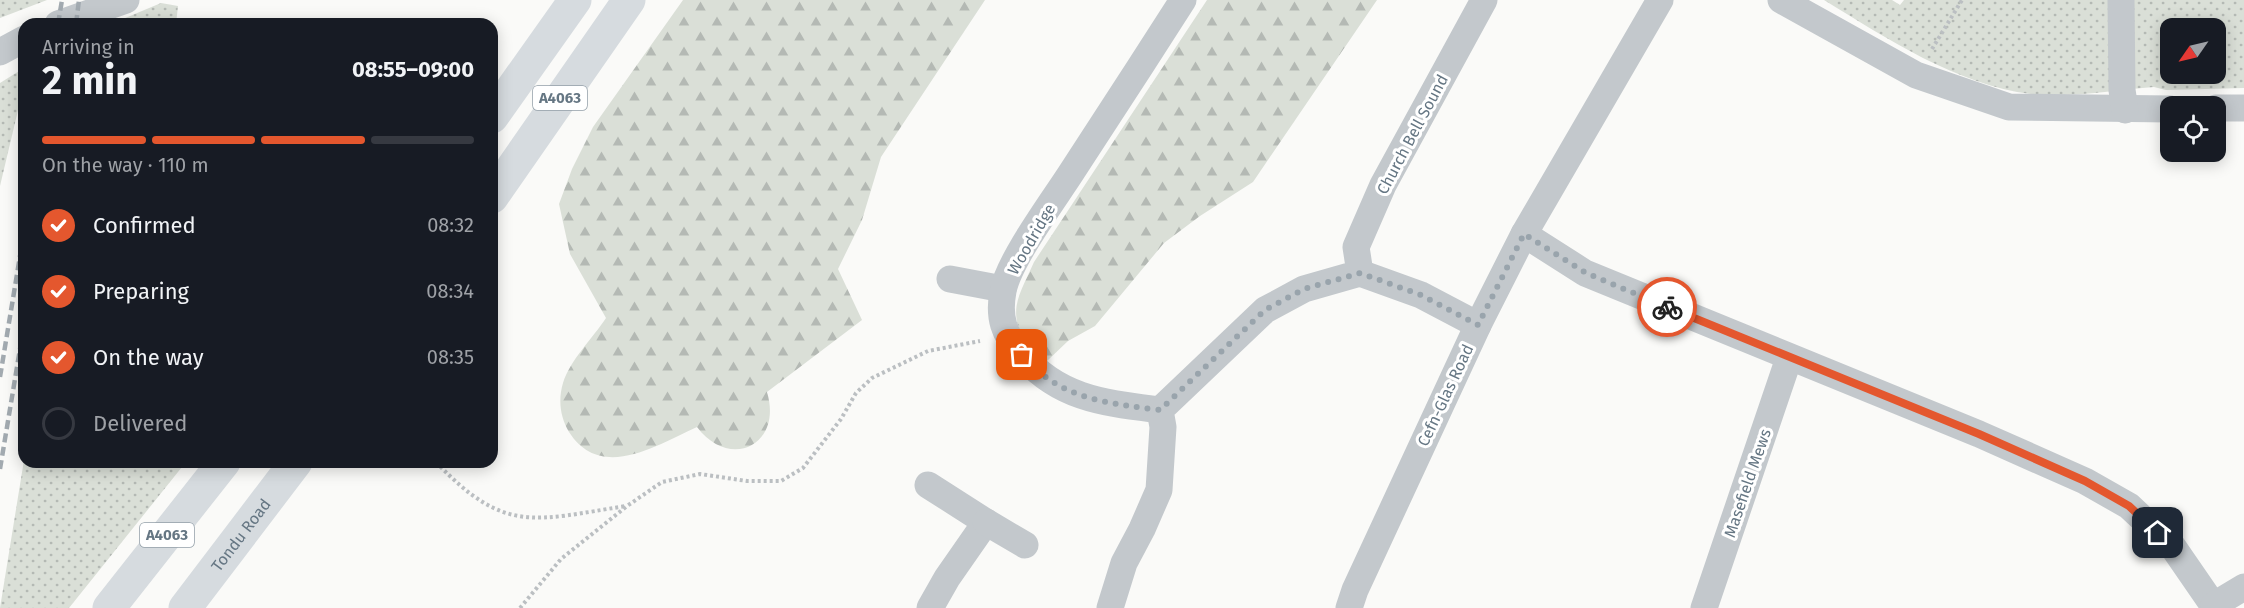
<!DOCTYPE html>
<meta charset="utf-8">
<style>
:root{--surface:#171b24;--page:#242831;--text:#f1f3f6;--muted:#9ea1a6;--line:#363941;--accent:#e4572e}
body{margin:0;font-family:"Fira Sans",sans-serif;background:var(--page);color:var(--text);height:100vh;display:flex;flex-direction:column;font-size:22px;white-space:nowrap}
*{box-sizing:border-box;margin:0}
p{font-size:20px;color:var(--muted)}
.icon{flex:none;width:33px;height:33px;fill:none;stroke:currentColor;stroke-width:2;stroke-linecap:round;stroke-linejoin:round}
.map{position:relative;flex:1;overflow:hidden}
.sheet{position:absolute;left:18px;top:18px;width:480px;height:450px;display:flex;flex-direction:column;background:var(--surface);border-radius:18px;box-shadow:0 3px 15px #0003}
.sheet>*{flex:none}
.needle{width:39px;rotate:236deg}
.fabs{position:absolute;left:2160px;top:18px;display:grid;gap:12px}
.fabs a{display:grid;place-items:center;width:66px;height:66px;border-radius:12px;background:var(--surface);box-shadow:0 3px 15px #0003;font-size:30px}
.pin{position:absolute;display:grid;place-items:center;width:51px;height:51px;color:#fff;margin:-26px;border-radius:12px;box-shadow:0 3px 9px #0006}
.courier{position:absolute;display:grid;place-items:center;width:60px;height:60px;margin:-30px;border:4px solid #e4572e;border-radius:50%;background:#fff;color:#222;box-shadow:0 2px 8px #0007}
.summary em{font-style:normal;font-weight:700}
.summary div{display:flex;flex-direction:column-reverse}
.summary{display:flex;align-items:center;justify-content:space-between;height:102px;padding:0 24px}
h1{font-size:39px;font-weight:700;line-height:45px}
.bar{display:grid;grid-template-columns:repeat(4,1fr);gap:9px 6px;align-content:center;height:72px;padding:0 24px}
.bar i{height:8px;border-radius:4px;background:var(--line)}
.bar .current{background:var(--accent)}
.bar p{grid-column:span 4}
ol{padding:0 24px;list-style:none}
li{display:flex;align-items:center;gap:18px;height:66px}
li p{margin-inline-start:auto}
li .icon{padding:6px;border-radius:50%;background:var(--accent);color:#fff;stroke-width:4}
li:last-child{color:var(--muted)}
li i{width:33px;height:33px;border:3px solid var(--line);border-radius:50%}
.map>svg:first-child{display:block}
.grass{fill:url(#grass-dots);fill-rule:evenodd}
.forest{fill:url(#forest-firs)}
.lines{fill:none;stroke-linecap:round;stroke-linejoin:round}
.path{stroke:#bbbfc2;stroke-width:4;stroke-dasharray:3 3;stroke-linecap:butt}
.street{stroke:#c3c8cc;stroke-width:27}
.primary{stroke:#d6dbdf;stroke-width:33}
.rail{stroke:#a2aab0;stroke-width:4.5;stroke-dasharray:9 4.5;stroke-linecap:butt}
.done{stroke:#99a4ac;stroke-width:6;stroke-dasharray:0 10.8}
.route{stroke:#e4572e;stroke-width:8}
.labels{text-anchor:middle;stroke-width:6;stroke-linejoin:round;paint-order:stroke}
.shield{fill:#fff;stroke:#939fa8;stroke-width:1.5}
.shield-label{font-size:15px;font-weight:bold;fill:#657683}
.street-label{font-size:16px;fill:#657683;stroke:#fff}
</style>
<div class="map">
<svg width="2244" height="608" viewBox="0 0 2244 608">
<defs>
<pattern id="grass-dots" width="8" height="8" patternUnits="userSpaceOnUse" patternTransform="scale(1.5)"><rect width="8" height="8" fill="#dadfd7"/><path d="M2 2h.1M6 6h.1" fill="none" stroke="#b4b9b4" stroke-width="1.8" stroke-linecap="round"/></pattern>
<pattern id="forest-firs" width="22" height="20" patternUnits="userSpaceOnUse" patternTransform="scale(1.5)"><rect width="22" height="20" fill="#dadfd7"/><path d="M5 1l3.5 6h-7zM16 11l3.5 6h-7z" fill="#b4b9b4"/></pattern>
</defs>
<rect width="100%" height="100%" fill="#fafaf8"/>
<g class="grass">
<path d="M0,0H47L0,18Z"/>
<path d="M1824,0H1892L1900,5L1904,0H2244V88L2166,90L2154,87C2116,90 2069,98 2031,94C1957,85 1886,38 1824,0ZM2170,28H2216V74H2170Z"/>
<path d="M161,3L178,6L176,24H111Z"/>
<path d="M24,68V85L0,186V83Z"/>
<path d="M24,460V462H186L69,608H0Z"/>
</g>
<g class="forest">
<path d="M683,0H985L881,157L862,220L838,269L862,320L767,392C783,445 730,471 697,427C657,445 601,482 569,432C560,417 558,400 563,383C570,360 593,338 606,318L570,254L559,204L572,169L593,127Z"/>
<path d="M1207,0H1377L1253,182L1200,216L1164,243L1095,326L1068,341L1047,361C1037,356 1033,350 1027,342C1005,312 1021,292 1034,262Z"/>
</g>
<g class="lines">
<g class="path">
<path d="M1932,49L1962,0"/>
<path d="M436,462C505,535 535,520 626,506"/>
<path d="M520,608L561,559L627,506L662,482L700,474L747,481H781L803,468L841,419L856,393L872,378L928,351L980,341"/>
</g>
<g class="street">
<path d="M1781,0L1916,75L2009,107L2170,109"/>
<path d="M2121,0L2122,90L2125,110"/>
<path d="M58,24L126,0"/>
<path d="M0,52L24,39"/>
<path d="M2216,108H2244"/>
<path d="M1524,234L1585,273L1979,434L2085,481L2129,506L2173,547L2215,608"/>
<path d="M1360,273L1421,295L1478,325"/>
<path d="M950,279L1003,289"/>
<path d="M1160,410C1105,403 1059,399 1021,354C1004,334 998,318 1003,291C1009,260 1053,201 1071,173C1109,115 1146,58 1183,0"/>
<path d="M928,485L986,522L947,578L930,608"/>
<path d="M986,522L1025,545"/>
<path d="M2214,605L2244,587"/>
<path d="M1110,608L1124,563L1142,529L1159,490L1163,427L1160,410L1265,310L1304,289L1360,273L1356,247L1383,185L1484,0"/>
<path d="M1349,608L1355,590L1478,325L1524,234L1660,0"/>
<path d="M1704,608L1789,358"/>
</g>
<g class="primary">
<path d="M492,117L575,0"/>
<path d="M492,197L629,0"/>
<path d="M109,608L224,462"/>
<path id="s1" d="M185,608L296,462"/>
</g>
<g class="rail">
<path d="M58,24L62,0"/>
<path d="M76,24L79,0"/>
<path d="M0,377L24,232"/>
<path d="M0,469L24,325"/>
</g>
</g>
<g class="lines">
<path class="done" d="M1022,355C1059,399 1106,403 1160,410L1265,310L1304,289L1360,273L1421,295L1478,325L1524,234L1586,273L1667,307"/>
<path class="route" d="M1667,307L1979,434L2085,481L2129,506L2158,533"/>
</g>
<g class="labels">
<g class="shield">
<rect x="533" y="86" width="54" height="24" rx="4.5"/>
<rect x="140" y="523" width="54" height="24" rx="4.5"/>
</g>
<g class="shield-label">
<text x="560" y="103">A4063</text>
<text x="167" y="540">A4063</text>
</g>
<g class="street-label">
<text transform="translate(1412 134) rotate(-62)" y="6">Church Bell Sound</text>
<text transform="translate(1031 239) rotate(-60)" y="6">Woodridge</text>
<text transform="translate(1445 395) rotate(-65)" y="6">Cefn-Glas Road</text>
<text transform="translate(1747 483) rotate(-71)" y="6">Masefield Mews</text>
<text dy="6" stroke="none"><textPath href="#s1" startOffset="92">Tondu Road</textPath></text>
</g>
</g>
</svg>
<div class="fabs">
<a><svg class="needle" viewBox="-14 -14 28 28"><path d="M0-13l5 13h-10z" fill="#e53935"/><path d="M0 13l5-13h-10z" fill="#9ea1a6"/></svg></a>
<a><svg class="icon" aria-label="locate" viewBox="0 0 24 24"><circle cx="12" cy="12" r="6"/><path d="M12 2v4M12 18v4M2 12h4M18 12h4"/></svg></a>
</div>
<div class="pin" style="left:1022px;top:355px;background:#ea580c"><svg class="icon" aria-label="bag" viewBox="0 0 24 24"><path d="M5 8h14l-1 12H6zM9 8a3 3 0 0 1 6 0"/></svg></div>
<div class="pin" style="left:2158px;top:533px;background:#1f2937"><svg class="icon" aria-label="home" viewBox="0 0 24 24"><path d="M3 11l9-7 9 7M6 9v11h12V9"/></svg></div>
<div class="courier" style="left:1667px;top:307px"><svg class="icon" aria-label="bike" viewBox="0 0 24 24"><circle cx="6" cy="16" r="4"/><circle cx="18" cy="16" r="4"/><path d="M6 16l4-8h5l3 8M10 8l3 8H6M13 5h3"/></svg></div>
<section class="sheet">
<div class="summary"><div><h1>2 min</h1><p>Arriving in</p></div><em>08:55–09:00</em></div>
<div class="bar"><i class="current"></i><i class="current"></i><i class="current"></i><i></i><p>On the way · 110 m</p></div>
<ol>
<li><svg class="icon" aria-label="check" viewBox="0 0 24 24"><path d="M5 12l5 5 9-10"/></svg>Confirmed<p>08:32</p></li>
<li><svg class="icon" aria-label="check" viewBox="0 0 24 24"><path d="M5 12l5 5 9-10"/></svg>Preparing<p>08:34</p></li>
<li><svg class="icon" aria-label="check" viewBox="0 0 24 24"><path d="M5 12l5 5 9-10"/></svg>On the way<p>08:35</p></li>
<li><i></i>Delivered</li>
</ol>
</section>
</div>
